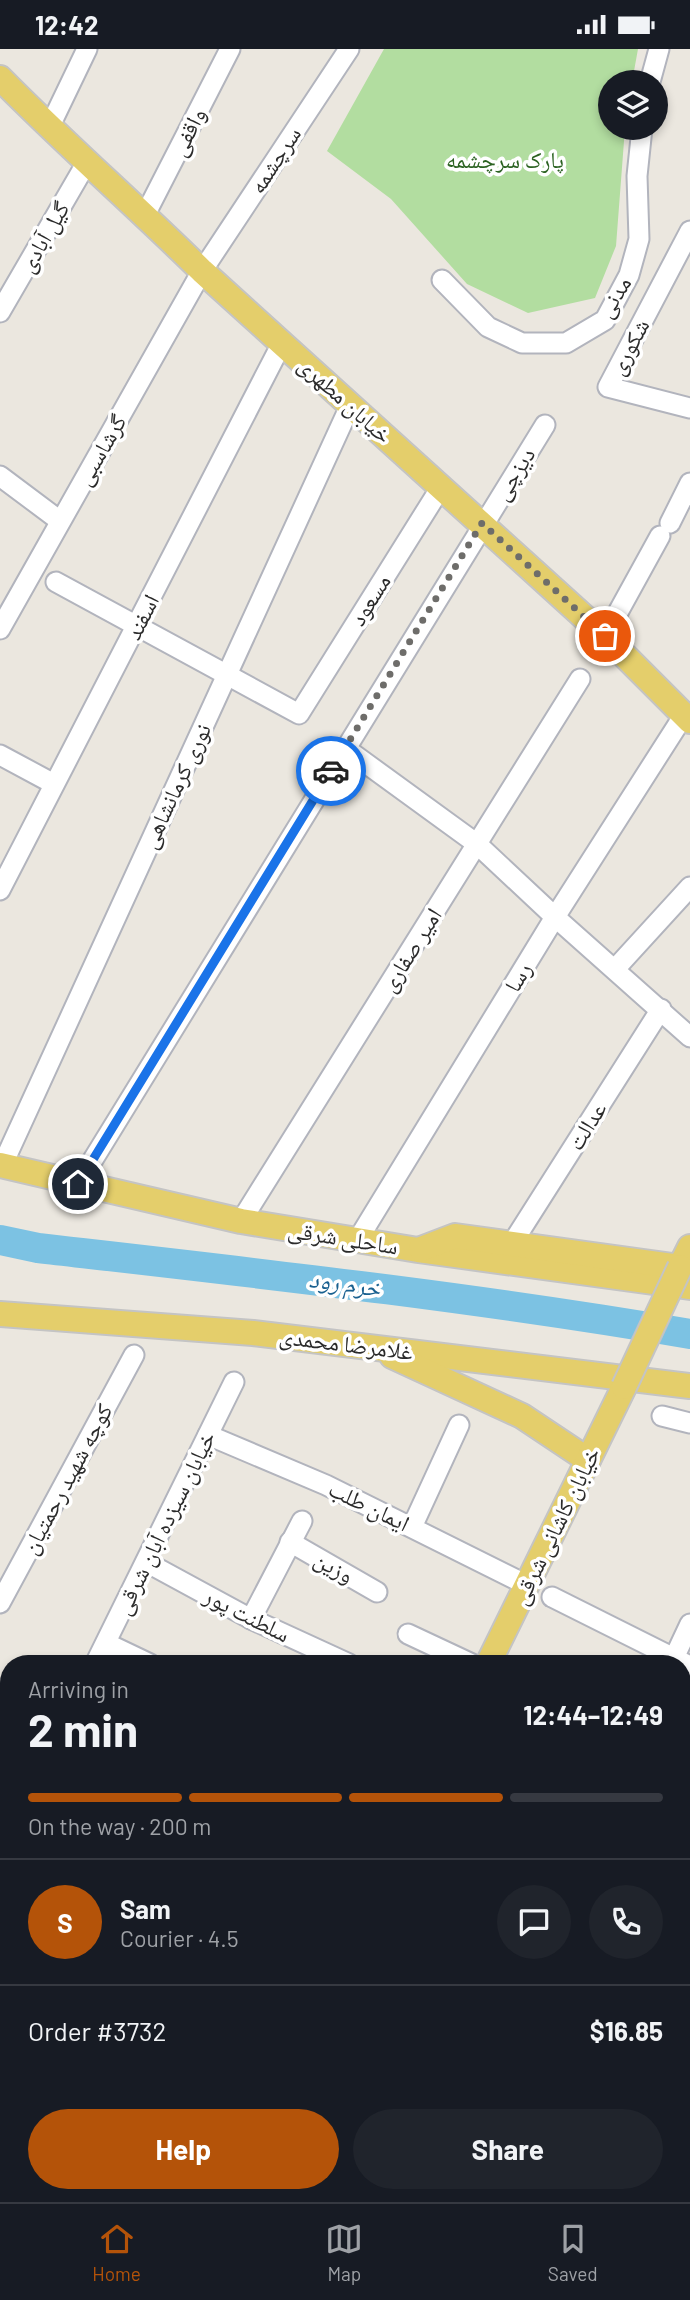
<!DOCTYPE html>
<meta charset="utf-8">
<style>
:root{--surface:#171b24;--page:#20242c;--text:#f1f3f6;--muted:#9ea1a6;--line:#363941;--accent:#b45309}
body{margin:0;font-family:Barlow,"Noto Naskh Arabic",sans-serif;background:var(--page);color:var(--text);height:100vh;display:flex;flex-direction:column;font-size:26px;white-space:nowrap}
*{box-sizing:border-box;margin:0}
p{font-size:23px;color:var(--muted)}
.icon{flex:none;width:38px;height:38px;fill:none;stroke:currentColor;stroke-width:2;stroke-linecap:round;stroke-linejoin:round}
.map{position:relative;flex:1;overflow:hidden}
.drawer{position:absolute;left:0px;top:1606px;width:691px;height:548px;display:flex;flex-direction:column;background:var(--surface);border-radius:28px 28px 0 0;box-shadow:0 4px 10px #0003}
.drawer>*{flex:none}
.fabs{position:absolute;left:598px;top:21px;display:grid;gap:14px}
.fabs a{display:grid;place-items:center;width:70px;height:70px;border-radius:50%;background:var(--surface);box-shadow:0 4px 10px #0003;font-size:35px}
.pin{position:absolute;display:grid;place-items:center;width:60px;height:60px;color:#fff;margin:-30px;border:4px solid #fff;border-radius:50%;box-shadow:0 2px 7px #0007}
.courier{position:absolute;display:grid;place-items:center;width:70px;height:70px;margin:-35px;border:5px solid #1a73e8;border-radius:50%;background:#fff;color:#222;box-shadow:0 2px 9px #0007}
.headline em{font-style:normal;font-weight:700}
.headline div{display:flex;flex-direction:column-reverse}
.headline{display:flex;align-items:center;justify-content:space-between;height:119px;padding:0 28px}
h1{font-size:46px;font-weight:700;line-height:52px}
.bar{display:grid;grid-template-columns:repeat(4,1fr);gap:10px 7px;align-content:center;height:84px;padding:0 28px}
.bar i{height:9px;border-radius:5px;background:var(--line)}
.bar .current{background:var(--accent)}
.bar p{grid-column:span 4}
.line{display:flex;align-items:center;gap:18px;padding:0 28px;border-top:2px solid var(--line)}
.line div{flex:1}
.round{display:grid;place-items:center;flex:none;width:74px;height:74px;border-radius:37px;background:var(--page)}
.button{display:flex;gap:14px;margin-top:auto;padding:14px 28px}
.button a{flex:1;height:80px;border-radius:42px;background:var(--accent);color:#fff;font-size:28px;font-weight:700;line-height:80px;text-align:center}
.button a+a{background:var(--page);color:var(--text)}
.status{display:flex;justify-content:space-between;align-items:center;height:49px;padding:0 35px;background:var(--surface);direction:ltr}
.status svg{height:19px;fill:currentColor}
.tab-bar{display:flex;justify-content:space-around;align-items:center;height:98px;border-top:2px solid var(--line);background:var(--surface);font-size:19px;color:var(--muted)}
.tab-bar a{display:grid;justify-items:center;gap:4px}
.tab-bar .current{color:var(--accent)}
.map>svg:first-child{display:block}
.education{fill:#ebe4d0}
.green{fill:#b2dda0}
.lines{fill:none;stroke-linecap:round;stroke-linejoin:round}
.river{stroke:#7cc2e3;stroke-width:30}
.minor-casing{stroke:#b2b4bd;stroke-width:23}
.major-casing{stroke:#c4c4c4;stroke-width:28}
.minor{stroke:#fff;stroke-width:19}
.major{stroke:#e4ce6b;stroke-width:24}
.major-bridge-casing{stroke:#c4c4c4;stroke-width:28;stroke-linecap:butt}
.major-bridge{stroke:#e4ce6b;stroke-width:24}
.done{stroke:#6e6d6a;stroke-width:7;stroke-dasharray:0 12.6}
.route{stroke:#1a73e8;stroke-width:9}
.labels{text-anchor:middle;stroke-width:7;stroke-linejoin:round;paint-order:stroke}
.street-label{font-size:23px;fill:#2b2b2b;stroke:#fff}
.park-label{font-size:23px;fill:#2b6221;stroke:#fff}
.water-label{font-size:24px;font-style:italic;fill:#1a6190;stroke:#fff}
</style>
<div class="status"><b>12:42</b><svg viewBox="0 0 49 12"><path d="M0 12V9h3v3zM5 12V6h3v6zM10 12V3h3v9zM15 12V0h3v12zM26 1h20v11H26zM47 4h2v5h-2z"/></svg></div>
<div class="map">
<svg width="690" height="2153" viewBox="0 0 690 2153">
<rect width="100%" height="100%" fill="#ebe7df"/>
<path class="education" d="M0,2073L9,2081V2146H82L91,2153H0Z"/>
<path class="green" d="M384,0H638L632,33H611V79H625L616,197L595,249L528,264L467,235L391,150L327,102Z"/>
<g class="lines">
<path class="river" d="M0,1191L38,1199C256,1224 474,1248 690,1285"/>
<g class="minor-casing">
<g id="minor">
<path d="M650,33L659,0"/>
<path d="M49,79L87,0"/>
<path d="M145,166L230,0"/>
<path d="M690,182L608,338L690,359"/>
<path d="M442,231L488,278L522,294H566L605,271L629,226L639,190L637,127L642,79"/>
<path d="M0,263L87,113"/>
<path d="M0,427L60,472"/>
<path d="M670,474L690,434"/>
<path d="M56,533L299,665L441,438"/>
<path d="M0,580L202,222L349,0"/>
<path d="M605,587L660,487"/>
<path d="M345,699L477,795L555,868L690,988"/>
<path d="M0,706L54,735"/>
<path d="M0,841L282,294"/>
<path d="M615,920L690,838"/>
<path d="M2,1117L350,357"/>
<path d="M78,1135L545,376"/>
<path d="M241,1172L580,630"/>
<path d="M357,1192L555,868L684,666"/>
<path d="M513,1193L661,960"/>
<path d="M662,1367L690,1374"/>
<path d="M208,1386L326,1436L527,1536"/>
<path d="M412,1478L459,1376"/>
<path d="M290,1493L377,1543"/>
<path d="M146,1513L251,1570L349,1615"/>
<path d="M552,1548L690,1617"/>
<path d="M0,1554L134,1306"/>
<path d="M251,1570L302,1472"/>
<path d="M408,1585L472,1615"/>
<path d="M106,1594L150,1615"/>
<path d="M674,1609L690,1575"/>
<path d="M95,1615L234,1333"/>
<path d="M682,1737L690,1740"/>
<path d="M0,1808L9,1790"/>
<path d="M0,1844L9,1849"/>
<path d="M682,1868L690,1872"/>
<path d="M0,1912L9,1920"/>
<path d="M0,2045L9,2052"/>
<path d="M117,2146L126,2153"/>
<path d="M283,2146L295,2153"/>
<path d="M570,2146L576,2153"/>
<path d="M434,2153L446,2146"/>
</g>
</g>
<g class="major-casing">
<g id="major">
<path d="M0,29C65,95 136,157 202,222L605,587L690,672"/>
<path d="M0,1116L241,1172L418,1201L690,1238"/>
<path d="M421,1200L455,1187L680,1218L690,1198"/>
<path d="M0,1265L253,1284L690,1337"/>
<path d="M392,1307L522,1367L588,1411"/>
<path d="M488,1615L624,1338"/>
<path d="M0,1741L9,1745"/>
<path d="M682,2077L690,2066"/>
<path d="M682,2108L690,2118"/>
<path d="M224,2153L227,2146"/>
<path d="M685,2153L690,2141"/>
</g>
</g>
<use href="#minor" class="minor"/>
<use href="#major" class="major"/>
<g class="major-bridge-casing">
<path id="major-bridge" d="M624,1338L680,1218"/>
</g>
<use href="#major-bridge" class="major-bridge"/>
</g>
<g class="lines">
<path class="done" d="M331,722L482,474L605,587"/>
<path class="route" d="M78,1135L331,722"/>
</g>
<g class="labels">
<g class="street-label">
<text transform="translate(188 83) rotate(-63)" y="8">واقفی</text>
<text transform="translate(275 111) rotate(-57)" y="8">سرچشمه</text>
<text transform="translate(44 188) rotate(-60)" y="8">گیل آبادی</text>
<text transform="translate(614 248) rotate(-59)" y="8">مدنی</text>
<text transform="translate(629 298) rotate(-62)" y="8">شکوری</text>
<text transform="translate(345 351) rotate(42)" y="8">خیابان مطهری</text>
<text transform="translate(101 401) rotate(-60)" y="8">گرشاسبی</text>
<text transform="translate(514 425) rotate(-58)" y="8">دیزچی</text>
<text transform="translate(370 551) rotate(-58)" y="8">مسعود</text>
<text transform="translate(142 568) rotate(-63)" y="8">اسفند</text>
<text transform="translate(176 737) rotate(-65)" y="8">نوری کرمانشاهی</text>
<text transform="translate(411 901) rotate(-58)" y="8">امیر صفاری</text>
<text transform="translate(518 928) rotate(-59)" y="8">رسا</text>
<text transform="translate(587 1077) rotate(-58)" y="8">عدالت</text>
<text transform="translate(343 1189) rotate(9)" y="8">ساحلی شرقی</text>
<text transform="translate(346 1295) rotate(7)" y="8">غلامرضا محمدی</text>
<text transform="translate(67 1430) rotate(-62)" y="8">کوچه شهید رحمتیان</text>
<text transform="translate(369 1457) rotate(26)" y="8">ایمان طلب</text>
<text transform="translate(165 1474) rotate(-64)" y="8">خیابان سیزده آبان شرقی</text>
<text transform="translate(556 1477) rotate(-64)" y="8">خیابان کاشانی شرقی</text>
<text transform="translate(334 1518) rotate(30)" y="8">وزین</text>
<text transform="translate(247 1566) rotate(27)" y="8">سلطنت پور</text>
</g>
<g class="park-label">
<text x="505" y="119">پارک سرچشمه</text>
</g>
<g class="water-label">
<text transform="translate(345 1235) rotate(8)" y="8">خرم رود</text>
</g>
</g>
</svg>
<div class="fabs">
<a><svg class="icon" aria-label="layers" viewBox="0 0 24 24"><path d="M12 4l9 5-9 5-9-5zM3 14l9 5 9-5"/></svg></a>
</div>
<div class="pin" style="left:605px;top:587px;background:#ea580c"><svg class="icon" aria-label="bag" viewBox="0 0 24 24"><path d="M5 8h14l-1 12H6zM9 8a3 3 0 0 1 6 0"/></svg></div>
<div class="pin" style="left:78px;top:1135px;background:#1f2937"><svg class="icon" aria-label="home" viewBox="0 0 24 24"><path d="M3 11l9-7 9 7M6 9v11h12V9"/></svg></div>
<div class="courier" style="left:331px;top:722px"><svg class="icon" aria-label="car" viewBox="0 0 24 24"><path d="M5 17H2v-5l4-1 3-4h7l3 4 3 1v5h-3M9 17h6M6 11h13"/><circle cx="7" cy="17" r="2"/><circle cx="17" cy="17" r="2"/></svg></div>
<section class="drawer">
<div class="headline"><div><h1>2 min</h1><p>Arriving in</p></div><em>12:44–12:49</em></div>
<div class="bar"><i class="current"></i><i class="current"></i><i class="current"></i><i></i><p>On the way · 200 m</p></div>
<div class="line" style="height:126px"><b class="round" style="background:var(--accent);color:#fff">S</b><div><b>Sam</b><p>Courier · 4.5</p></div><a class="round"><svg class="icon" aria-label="chat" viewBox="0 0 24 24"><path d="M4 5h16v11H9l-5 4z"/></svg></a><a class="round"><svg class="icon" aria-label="phone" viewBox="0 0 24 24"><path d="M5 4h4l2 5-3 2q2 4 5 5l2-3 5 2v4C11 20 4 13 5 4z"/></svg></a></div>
<div class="line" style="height:91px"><div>Order #3732</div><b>$16.85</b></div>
<div class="button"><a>Help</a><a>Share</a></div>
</section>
</div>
<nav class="tab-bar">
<a class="current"><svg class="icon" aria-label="home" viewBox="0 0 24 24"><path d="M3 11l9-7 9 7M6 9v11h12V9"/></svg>Home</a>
<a><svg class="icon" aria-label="map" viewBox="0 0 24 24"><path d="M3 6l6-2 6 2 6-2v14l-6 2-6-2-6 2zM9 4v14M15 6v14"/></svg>Map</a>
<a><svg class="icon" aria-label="saved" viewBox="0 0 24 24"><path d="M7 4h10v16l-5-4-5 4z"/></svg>Saved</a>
</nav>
